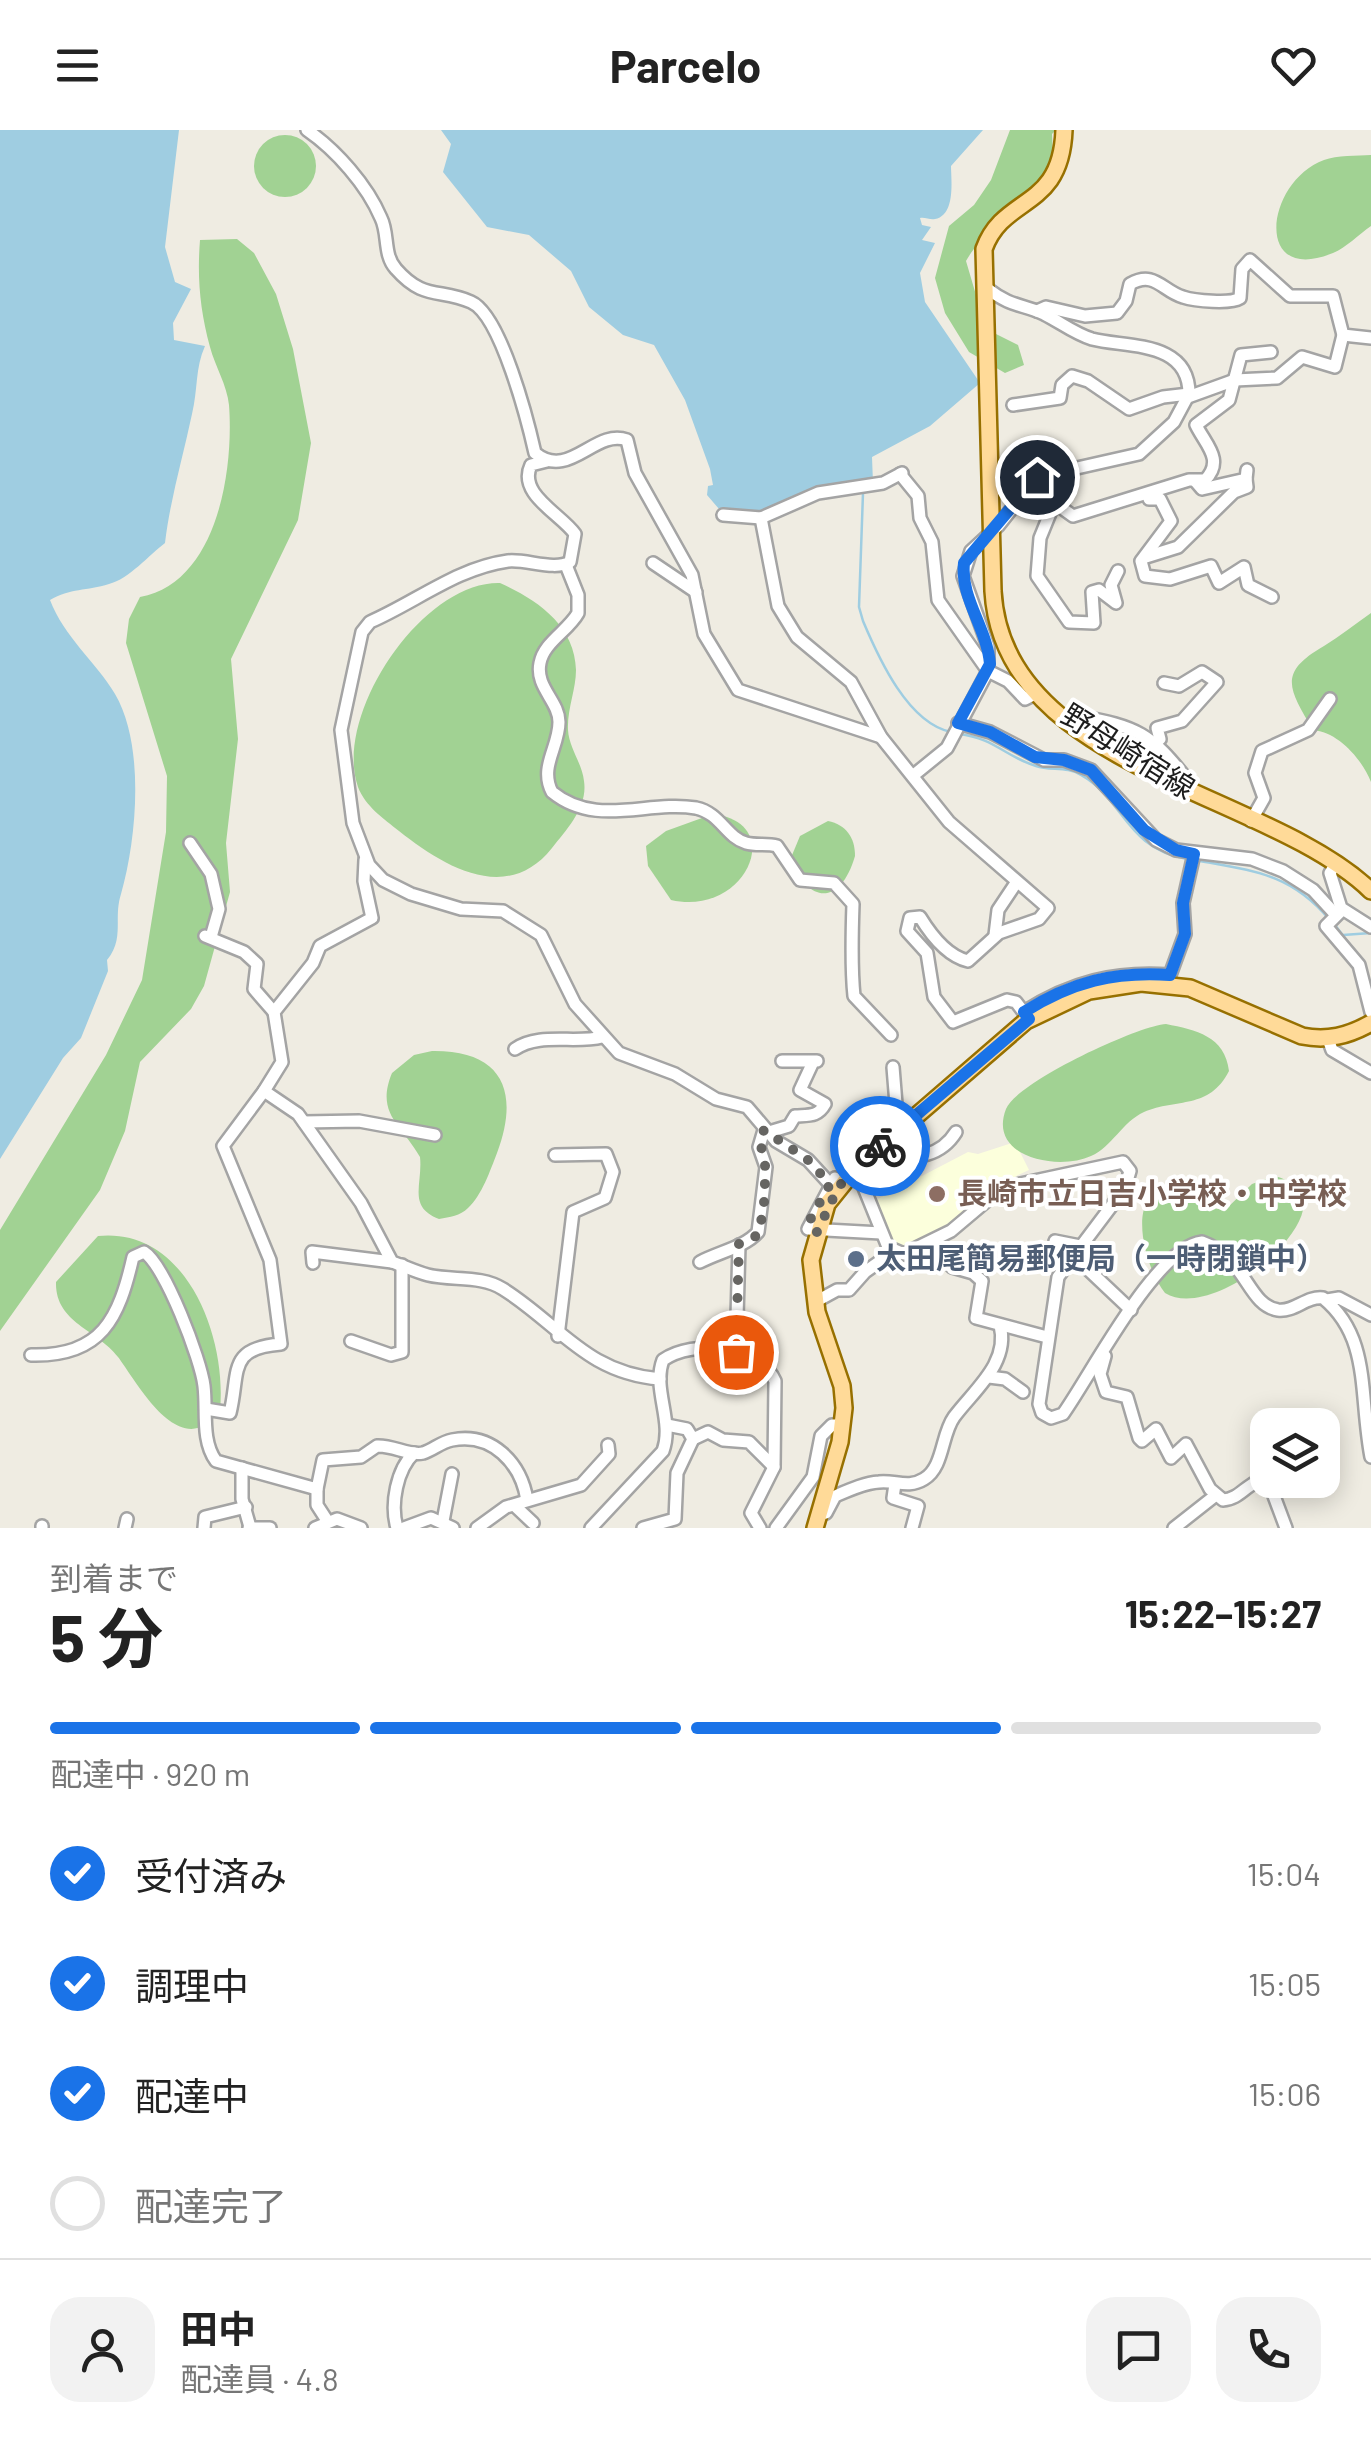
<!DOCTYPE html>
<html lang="ja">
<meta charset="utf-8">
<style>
:root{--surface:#fff;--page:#f2f2f2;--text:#222;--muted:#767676;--line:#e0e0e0;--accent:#1a73e8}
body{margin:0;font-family:Barlow,"Noto Sans JP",sans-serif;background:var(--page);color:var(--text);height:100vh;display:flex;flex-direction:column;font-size:38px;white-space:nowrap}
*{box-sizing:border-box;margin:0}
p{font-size:32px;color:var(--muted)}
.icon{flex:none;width:55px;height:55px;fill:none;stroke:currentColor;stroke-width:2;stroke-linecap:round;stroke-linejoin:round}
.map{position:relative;height:1398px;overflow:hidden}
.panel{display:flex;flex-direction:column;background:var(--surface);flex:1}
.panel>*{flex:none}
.fabs{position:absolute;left:1250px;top:1278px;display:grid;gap:20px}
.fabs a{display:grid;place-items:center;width:90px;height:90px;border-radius:20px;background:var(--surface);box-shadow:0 5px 25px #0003;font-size:50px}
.pin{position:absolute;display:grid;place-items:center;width:85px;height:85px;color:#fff;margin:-42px;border:5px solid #fff;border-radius:50%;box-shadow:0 2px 10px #0007}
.courier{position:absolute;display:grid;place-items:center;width:100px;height:100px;margin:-50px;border:8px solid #1a73e8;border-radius:50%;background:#fff;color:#222;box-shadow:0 2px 12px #0007}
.summary em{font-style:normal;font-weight:700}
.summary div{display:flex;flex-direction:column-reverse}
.summary{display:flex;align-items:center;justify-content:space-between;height:170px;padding:0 50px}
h1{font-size:65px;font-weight:700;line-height:75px}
.bar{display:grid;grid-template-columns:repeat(4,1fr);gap:15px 10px;align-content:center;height:120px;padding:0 50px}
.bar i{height:12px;border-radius:8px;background:var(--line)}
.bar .active{background:var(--accent)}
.bar p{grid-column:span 4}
.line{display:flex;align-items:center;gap:25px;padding:0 50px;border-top:2px solid var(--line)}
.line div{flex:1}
.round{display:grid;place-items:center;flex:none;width:105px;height:105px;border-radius:30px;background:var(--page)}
ol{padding:0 50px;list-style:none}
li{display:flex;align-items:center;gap:30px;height:110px}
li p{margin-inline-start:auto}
li .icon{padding:10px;border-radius:50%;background:var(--accent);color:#fff;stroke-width:4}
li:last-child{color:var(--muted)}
li i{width:55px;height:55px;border:5px solid var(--line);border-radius:50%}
header{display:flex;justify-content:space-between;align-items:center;height:130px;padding:0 50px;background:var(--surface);font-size:45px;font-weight:700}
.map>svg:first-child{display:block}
.education{fill:#fcffdc}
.forest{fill:#a1d293}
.water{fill:#9fcde1}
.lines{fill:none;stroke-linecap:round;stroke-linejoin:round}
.stream{stroke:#9fcde1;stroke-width:2.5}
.minor-casing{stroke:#a4a4a4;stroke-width:16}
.major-casing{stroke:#977000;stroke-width:20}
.minor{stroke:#fff;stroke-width:11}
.major{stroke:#ffda98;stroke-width:15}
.done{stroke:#666562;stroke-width:10;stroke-dasharray:0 18}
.route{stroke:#1a73e8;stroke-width:12}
.education-dot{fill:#8d6e63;stroke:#fff;stroke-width:4}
.service-dot{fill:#5c6f8a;stroke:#fff;stroke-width:4}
.labels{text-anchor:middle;stroke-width:8;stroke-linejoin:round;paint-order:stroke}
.street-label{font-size:30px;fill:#1d1d1d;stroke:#fff}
.education-label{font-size:30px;font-weight:bold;fill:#785e54;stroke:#fff;text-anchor:start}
.service-label{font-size:30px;font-weight:bold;fill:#4e5e75;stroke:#fff;text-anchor:start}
</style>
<header><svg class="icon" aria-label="menu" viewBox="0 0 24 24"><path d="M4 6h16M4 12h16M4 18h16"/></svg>Parcelo<svg class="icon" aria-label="heart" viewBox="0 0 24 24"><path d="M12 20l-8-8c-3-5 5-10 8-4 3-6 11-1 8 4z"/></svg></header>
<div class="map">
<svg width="1371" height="1398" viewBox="0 0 1371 1398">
<rect width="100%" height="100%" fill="#efece2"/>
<path class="education" d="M1015,1012L1029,1040L995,1056L959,1087L920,1112L897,1117L891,1113L872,1072L968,1022L978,1024Z"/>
<g class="forest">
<path d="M1010,0H1056L1052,4C1055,50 1046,51 1010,72C1001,95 978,109 966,131L986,199L1018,215L1024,235L1005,243L969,222L945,183L935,148L949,96L974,75L991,50Z"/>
<circle cx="285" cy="36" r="31"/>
<path d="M1371,25V96C1359,104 1346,118 1333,123C1253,156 1265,52 1324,30C1337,25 1357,26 1371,25Z"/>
<path d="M237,109L254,123L276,164L293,219L311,313L298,390L231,529L238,609L226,713L230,762L204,856L191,879L140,932L125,1001L100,1060L0,1201V1100L106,925L142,850L166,702L167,646L126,513L129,489L140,467C217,453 234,341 229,275C227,255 215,236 210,217C200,180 197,148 200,110Z"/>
<path d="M500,453C536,469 575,495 576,540C576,560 567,579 568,600C569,618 582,633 584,651C588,677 567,699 552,718C507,775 443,736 399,701C384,689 365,676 358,657C333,585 422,451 500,453Z"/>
<path d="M1371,483V652C1362,629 1338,602 1313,600C1289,559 1277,543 1324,516C1340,506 1355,494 1371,483Z"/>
<path d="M713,684C788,693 745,787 671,770L648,736L646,716L666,701Z"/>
<path d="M828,691C846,695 855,707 855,726C841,774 810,776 790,730L800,706Z"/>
<path d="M1166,894C1196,900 1225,906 1229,941C1209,980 1177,968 1144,982C1122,992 1112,1017 1091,1026C1059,1041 987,1028 1006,979C1017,952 1137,896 1166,894Z"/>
<path d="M432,921C503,920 520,962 497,1023C490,1041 482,1065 468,1078C460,1086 450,1087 439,1089C407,1077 423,1054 420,1027C402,995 375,984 392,943L414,925Z"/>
<path d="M1275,1046C1293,1051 1300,1060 1303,1080C1294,1122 1206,1188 1165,1163C1143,1135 1122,1055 1178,1053L1217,1079H1226L1252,1054Z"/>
<path d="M98,1106C187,1097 227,1208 220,1280C181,1336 137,1252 118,1227C97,1199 55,1193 56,1152Z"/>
</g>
<g class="water">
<path d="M0,0H179L165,117L175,152L191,159L173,193L174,210L205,216C195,238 198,260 192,284C183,327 170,370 165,413C149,425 129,449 109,454C87,461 70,458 50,470C64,507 96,532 115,564C145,615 137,708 121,764C113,789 125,808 107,830L108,841L81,908L63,928L0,1029Z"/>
<path d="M441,0H983L951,36C951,49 956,85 935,89C930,90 925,87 920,88L922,95L931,97L922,110L935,113L920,143L925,172L980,253L930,296L872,327L873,353L752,382L719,379L707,365L708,356L713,355L710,339L685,270L654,215L623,205L589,177L571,141L529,105L487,97L443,42L451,14Z"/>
</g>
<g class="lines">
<g class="stream">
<path d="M863,363L859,477L863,491C879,529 908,593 951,602"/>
<path d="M959,604C994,608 1006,627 1036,636C1051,641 1067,636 1081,645C1125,670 1125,718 1187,729"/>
<path d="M1200,731C1255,741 1291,744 1329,789"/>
<path d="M1335,795L1357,824"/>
<path d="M1343,805L1371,803"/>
</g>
<g class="minor-casing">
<g id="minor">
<path d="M307,0C336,20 367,55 381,88C389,104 383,125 396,139C424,171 440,158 471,172C501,185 528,292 535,323C569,351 595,298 627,310L635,343L692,445L704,504L738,560L881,607"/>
<path d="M1037,181L1046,177L1085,186L1117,183L1126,171L1130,154C1155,140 1162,161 1183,167C1195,171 1231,174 1240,168L1242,139L1250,130L1290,166H1333L1343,205L1371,208"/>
<path d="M1188,267L1235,250L1277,248L1302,227L1335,237L1343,205"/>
<path d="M1013,275L1060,268L1062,255L1072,246L1088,251L1129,279L1163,267L1189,264"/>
<path d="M547,331L531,335C517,364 561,384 575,404L570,432C554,441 527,429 508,431C457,438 416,472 370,492L362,502L341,600L353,693L369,735L383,750L411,764L461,779L503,781L541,805L575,874L619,923L675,944L716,969L747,977L776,1011L808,1030L830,1054"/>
<path d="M1068,337L1052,371L1073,386L1189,350H1205C1225,330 1205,314 1196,295L1229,270L1241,225L1271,222"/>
<path d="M900,344L918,366L920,388L932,412L938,470L988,541L1008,551L1025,569L1037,563"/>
<path d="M1196,352L1202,359L1246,349L1247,340"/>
<path d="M1149,369H1160L1171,391L1141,431L1145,446L1170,449L1211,436L1219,453L1244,437L1248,455L1272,467"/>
<path d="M1053,376L1040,408L1037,446L1069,492L1094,493L1092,462L1099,460L1116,473L1111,455L1118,441"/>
<path d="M723,385L761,388L818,363L883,353L902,343"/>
<path d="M761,388L778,476L797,507L851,552L881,607L949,692L1048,778L1039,789L999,803L968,831C947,826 931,805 920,787L910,788L907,801L927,823L934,867L953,892L1007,870L1016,872L1029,889"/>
<path d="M1146,427L1178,417L1234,362L1247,357L1246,349"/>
<path d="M653,433L696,462"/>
<path d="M566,435L578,465V483C568,501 544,512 540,533C535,557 559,571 559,592C559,617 539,637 552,662C596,698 647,670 696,678C720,683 726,707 746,713C756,716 767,713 777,716L800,750L834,753L853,774C852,802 851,837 854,866L891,905"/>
<path d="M1072,591L1079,586C1137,597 1151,603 1188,651L1185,660"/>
<path d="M958,593L990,602L1044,630H1064L1091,640L1156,710L1176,720L1252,729L1283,741L1313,760L1336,785"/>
<path d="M1155,613L1160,609L1157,598L1182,591L1217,552L1202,542L1179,556L1164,553"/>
<path d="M915,644L947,618L988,541V516L963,446L971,421L998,396L1037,347L1139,324L1174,292L1189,264C1189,210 1127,218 1092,209C1075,204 1060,192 1044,184C1022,174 1011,177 988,159"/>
<path d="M1251,691L1264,668L1255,643L1262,621L1308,600L1330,569"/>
<path d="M190,713L211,744L219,779L211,807"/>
<path d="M365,730L364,751L372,788L320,816L313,833L274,882L282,932L264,961L298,984L361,1073L392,1132C404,1136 416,1142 428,1145C453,1151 481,1145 503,1159C559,1194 586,1243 660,1249"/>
<path d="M1336,733L1330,743L1341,778L1371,797"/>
<path d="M1340,782L1326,796L1359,835L1371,882"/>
<path d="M995,805L998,780L1016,753"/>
<path d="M205,806L244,822L257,834L254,859L274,882"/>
<path d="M1024,882C1071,852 1115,841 1170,845L1185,804L1183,773L1194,724"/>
<path d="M1328,909L1332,920L1371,943"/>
<path d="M515,919C539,902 575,914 602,907"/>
<path d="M782,931H817"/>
<path d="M893,937L896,974L889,985L901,997"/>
<path d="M304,992L359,991L435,1005"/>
<path d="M769,1002L789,996L795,986C809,985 818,987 825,974L800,960L813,932"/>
<path d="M872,1023L878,1028C909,1027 938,1031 956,1002"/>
<path d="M555,1025L606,1024L613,1042L605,1068L573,1082L558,1206"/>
<path d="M856,1038L888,1117L904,1124L951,1101L1002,1058L1123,1032L1130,1041L1125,1058L1058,1147L1039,1274L1042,1283L1051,1288L1063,1284C1091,1245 1156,1117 1202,1112C1247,1128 1247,1175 1278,1180C1295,1182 1306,1166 1323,1168C1371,1207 1359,1264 1371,1327"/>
<path d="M835,1048L808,1099L881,1103"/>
<path d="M933,1111L952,1137L973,1143L982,1151L976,1188L1047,1207"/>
<path d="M1055,1111L1080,1116"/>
<path d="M1070,1129H1077L1131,1180"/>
<path d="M700,1132C719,1122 745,1117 758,1102L766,1037L759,1017L764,1000"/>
<path d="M313,1133L312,1122L392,1132"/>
<path d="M1327,1170L1339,1168L1371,1185"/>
<path d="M815,1172L837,1160H849L865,1142L893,1122"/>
<path d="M351,1211L391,1225L402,1222V1135"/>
<path d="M736,1223L739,1115"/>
<path d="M31,1225C102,1227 119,1188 133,1127L144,1122C165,1135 201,1230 204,1256C207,1280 201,1311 216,1331L317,1359L323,1330L361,1327L377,1316C393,1315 409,1326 423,1323C433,1320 441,1312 452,1310C492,1302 521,1333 527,1370"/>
<path d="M1105,1226L1100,1244L1106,1262L1127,1267L1139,1308L1142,1311L1156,1299L1171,1328L1186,1314L1210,1359L1223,1370C1242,1369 1248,1349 1268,1350L1286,1398"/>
<path d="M989,1247L1005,1249L1023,1262"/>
<path d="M206,1279L230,1283C240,1242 227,1218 281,1214L270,1130L223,1016L264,961"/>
<path d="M667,1295L687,1299L693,1309L708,1302L723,1310L749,1312L774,1337"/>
<path d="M242,1338V1369L250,1397"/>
<path d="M895,1354L893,1368L918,1376L912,1398"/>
<path d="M317,1359V1375L328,1392"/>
<path d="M515,1376L533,1393"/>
<path d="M819,1384L826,1383L835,1366C849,1360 864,1353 879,1352C895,1350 908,1359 924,1349C944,1337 941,1305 954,1287C974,1260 1010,1233 1000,1195"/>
<path d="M443,1391L452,1344"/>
<path d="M42,1398V1396"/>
<path d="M125,1398L127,1389"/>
<path d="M204,1398L205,1387L246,1377"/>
<path d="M249,1398H270"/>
<path d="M315,1398L337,1389L361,1398"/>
<path d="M397,1398C390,1374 397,1339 414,1323"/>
<path d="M404,1398L431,1388L453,1398"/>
<path d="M477,1398L506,1377L581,1355L609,1324L608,1315"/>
<path d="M591,1398L663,1321C674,1291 652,1259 663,1230C693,1209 759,1215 775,1251L774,1337L751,1383L760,1398"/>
<path d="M643,1398L675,1389L677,1343L693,1309"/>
<path d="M776,1398L813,1347L821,1306L832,1295H843"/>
<path d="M1174,1398L1216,1365"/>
</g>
</g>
<g class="major-casing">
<g id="major">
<path d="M1064,0C1061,81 1004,64 984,119L993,461C1003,639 1268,661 1371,761"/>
<path d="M815,1398L840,1312L844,1278L842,1256L817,1182L811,1130L827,1074L856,1038L1026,891L1089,861L1141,853L1190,858L1302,906C1327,911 1348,906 1371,893"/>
</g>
</g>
<use href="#minor" class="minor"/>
<use href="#major" class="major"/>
</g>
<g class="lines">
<path class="done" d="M736,1222L739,1114L756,1106C765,1086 765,1062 765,1040C766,1023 756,1017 764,1000L808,1030L830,1054L810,1090L812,1101L817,1102L839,1056L880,1016"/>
<path class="route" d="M880,1016L1029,889L1024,882C1071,852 1115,841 1170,845L1185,804L1183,773L1194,724L1176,720L1144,700L1091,640L1064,630L1035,627L990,602L958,593L990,534C987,498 960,468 964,433L1037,347"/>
</g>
<circle class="education-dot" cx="937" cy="1064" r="10"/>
<circle class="service-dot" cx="856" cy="1129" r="10"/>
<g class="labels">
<g class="street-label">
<text transform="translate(1128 622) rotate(32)" y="10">野母崎宿線</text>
</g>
<g class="education-label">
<text x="957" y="1074">長崎市立日吉小学校・中学校</text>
</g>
<g class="service-label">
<text x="876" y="1139">太田尾簡易郵便局（一時閉鎖中）</text>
</g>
</g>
</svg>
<div class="fabs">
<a><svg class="icon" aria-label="layers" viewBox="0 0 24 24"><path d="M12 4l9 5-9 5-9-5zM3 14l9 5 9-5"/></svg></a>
</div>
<div class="pin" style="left:736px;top:1222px;background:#ea580c"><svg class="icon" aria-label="bag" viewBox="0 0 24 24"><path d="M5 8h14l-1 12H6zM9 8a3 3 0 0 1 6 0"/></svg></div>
<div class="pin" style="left:1037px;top:347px;background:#1f2937"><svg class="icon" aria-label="home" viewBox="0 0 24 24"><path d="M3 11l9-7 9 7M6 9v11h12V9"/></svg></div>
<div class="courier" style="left:880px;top:1016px"><svg class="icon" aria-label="bike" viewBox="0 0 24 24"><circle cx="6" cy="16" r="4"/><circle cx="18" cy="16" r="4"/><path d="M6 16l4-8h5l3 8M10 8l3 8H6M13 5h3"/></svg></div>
</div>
<section class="panel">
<div class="summary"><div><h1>5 分</h1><p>到着まで</p></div><em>15:22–15:27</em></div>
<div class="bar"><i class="active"></i><i class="active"></i><i class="active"></i><i></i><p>配達中 · 920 m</p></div>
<ol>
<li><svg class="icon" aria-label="check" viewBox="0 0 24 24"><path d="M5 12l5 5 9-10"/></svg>受付済み<p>15:04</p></li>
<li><svg class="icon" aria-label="check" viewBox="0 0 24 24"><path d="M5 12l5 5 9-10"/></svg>調理中<p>15:05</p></li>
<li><svg class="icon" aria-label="check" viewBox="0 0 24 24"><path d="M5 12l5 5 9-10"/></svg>配達中<p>15:06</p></li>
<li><i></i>配達完了</li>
</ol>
<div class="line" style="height:180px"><a class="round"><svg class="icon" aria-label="person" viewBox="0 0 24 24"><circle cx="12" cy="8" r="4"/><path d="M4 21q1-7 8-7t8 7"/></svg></a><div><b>田中</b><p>配達員 · 4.8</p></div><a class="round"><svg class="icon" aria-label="chat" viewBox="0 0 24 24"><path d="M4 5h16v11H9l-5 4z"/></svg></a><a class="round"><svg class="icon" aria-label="phone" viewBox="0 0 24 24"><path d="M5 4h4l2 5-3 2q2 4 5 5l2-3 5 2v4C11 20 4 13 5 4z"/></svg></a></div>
</section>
